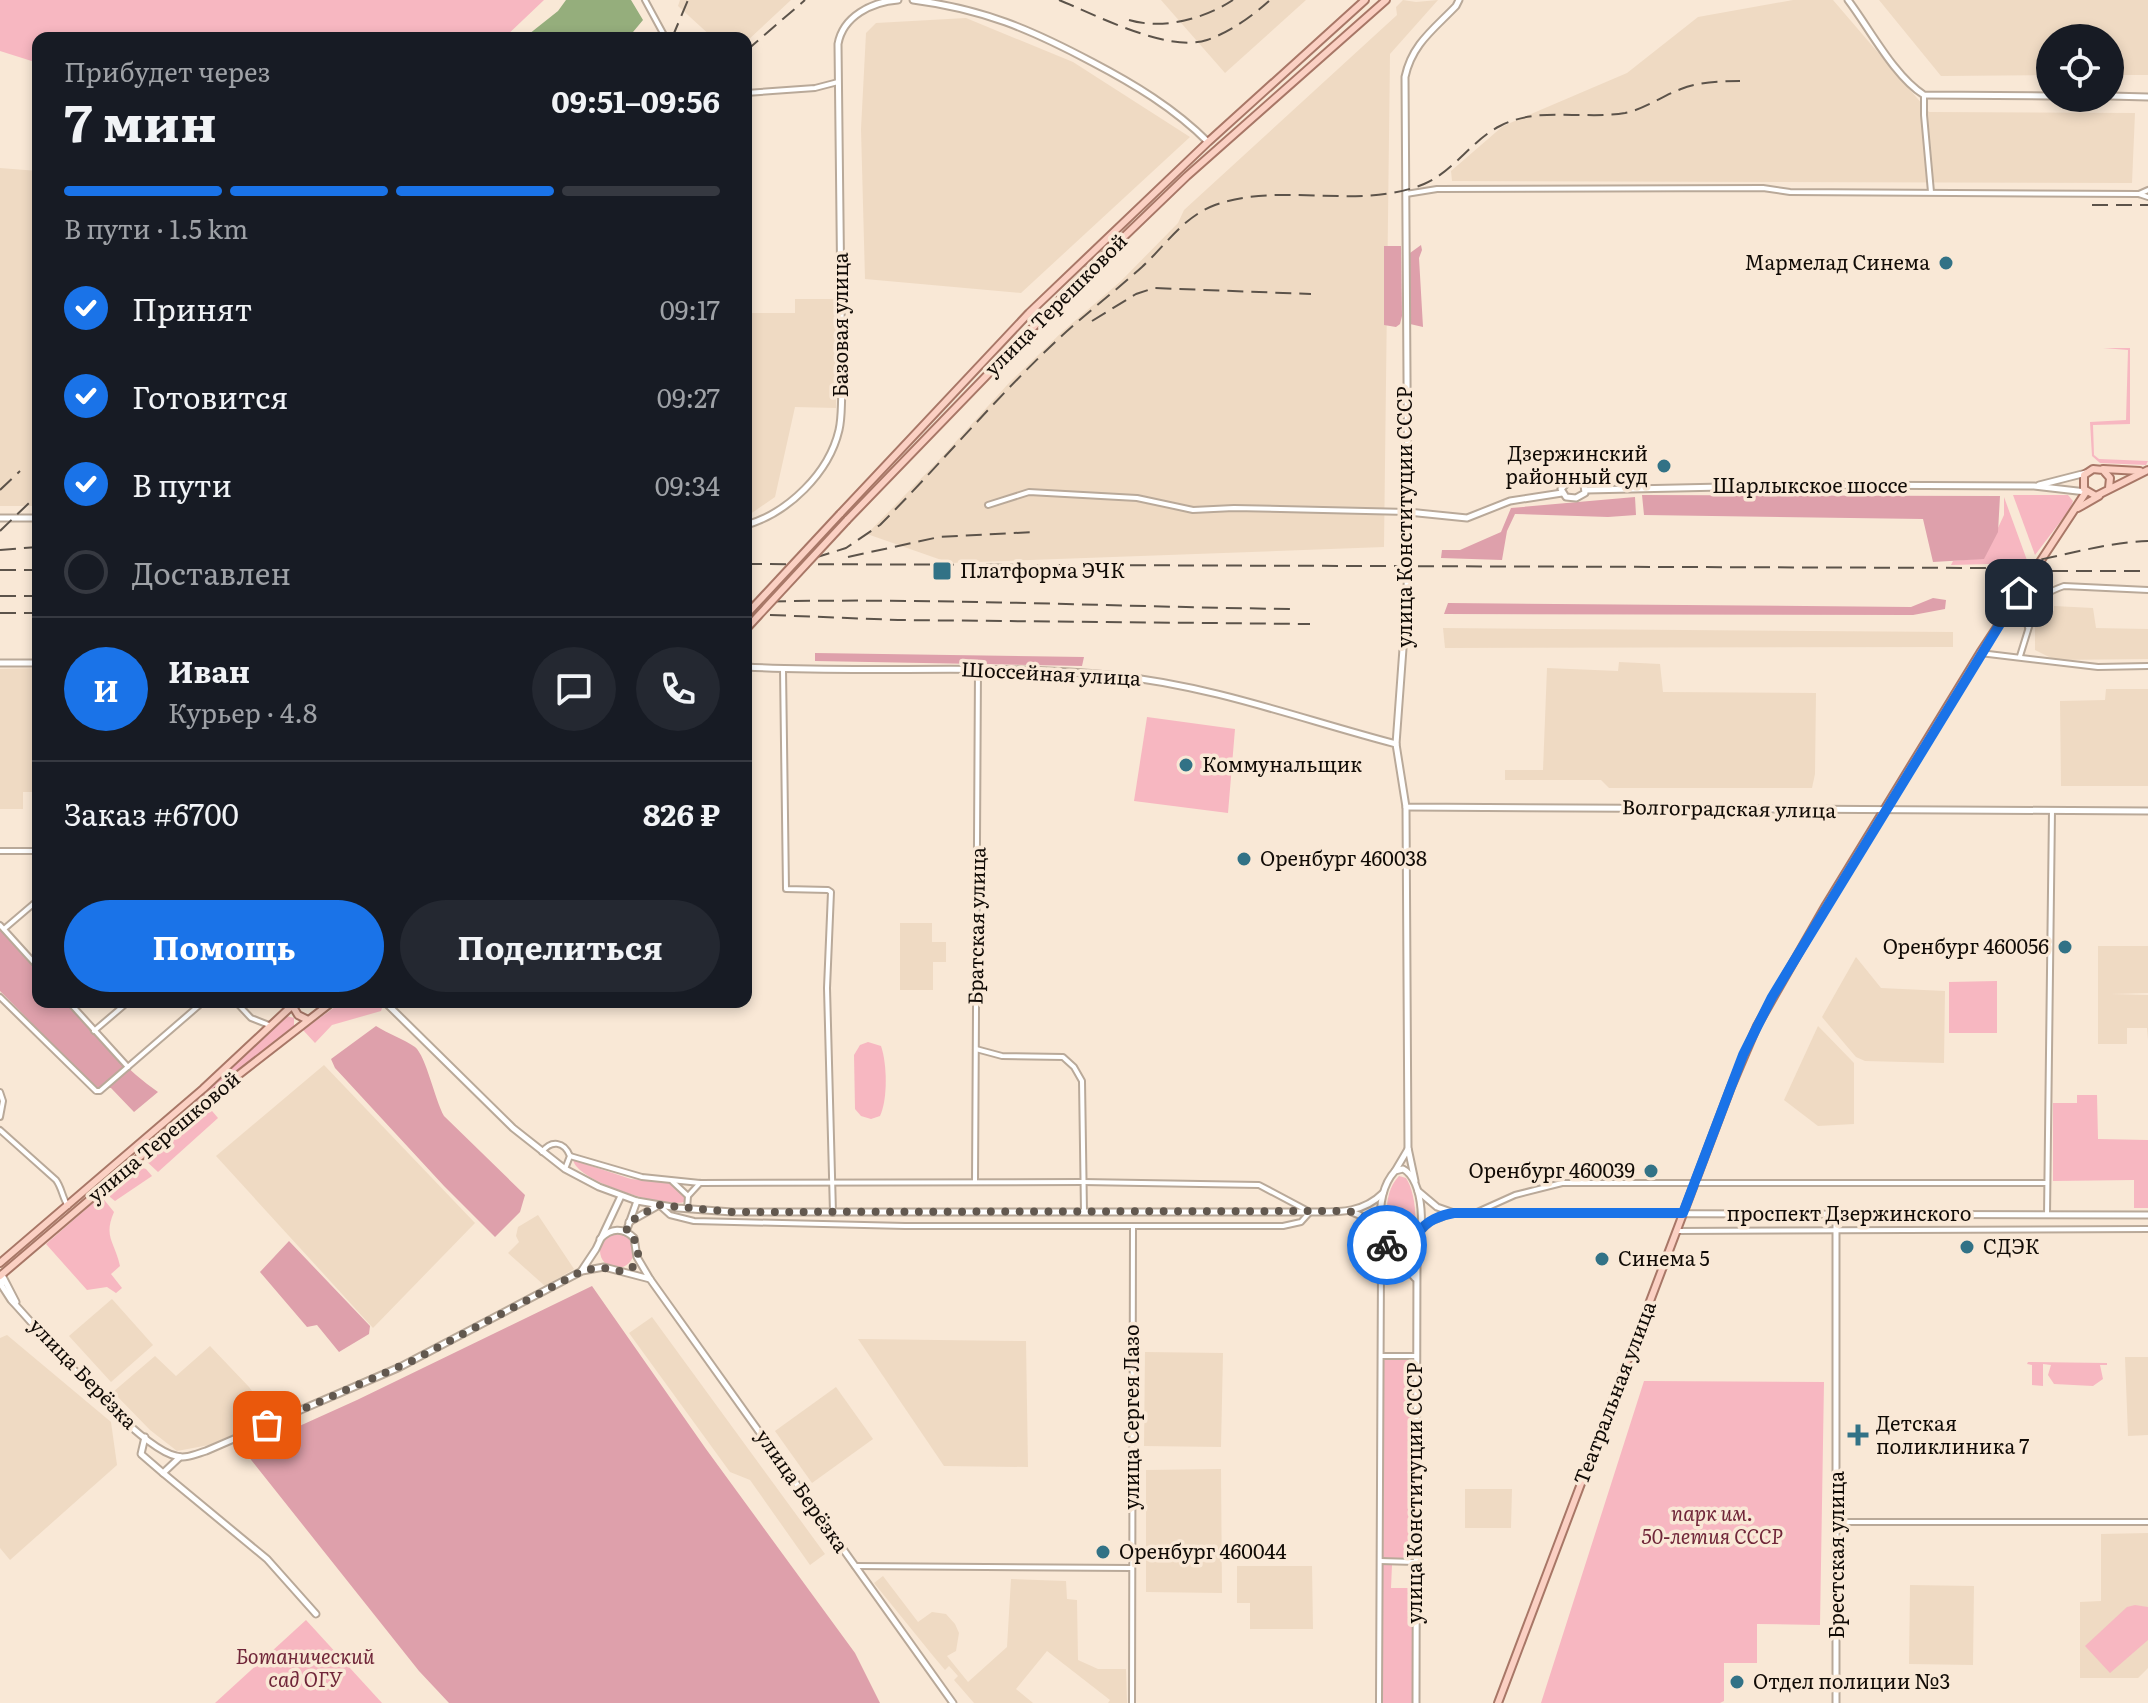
<!DOCTYPE html>
<html lang="ru">
<meta charset="utf-8">
<style>
:root{--surface:#171b24;--page:#242831;--text:#f1f3f6;--muted:#9ea1a6;--line:#363941;--accent:#1a73e8}
body{margin:0;font-family:Literata,serif;background:var(--page);color:var(--text);height:100vh;display:flex;flex-direction:column;font-size:30px;white-space:nowrap}
*{box-sizing:border-box;margin:0}
p{font-size:26px;color:var(--muted)}
.icon{flex:none;width:44px;height:44px;fill:none;stroke:currentColor;stroke-width:2;stroke-linecap:round;stroke-linejoin:round}
.map{position:relative;flex:1;overflow:hidden}
.details{position:absolute;left:32px;top:32px;width:720px;height:976px;display:flex;flex-direction:column;background:var(--surface);border-radius:16px;box-shadow:0 4px 12px #0003}
.details>*{flex:none}
.tools{position:absolute;left:2036px;top:24px;display:grid;gap:16px}
.tools a{display:grid;place-items:center;width:88px;height:88px;border-radius:50%;background:var(--surface);box-shadow:0 4px 12px #0003;font-size:40px}
.pin{position:absolute;display:grid;place-items:center;width:68px;height:68px;color:#fff;margin:-34px;border-radius:16px;box-shadow:0 4px 12px #0006}
.courier{position:absolute;display:grid;place-items:center;width:80px;height:80px;margin:-40px;border:6px solid #1a73e8;border-radius:50%;background:#fff;color:#222;box-shadow:0 2px 10px #0007}
.summary em{font-style:normal;font-weight:700}
.summary div{display:flex;flex-direction:column-reverse}
.summary{display:flex;align-items:center;justify-content:space-between;height:136px;padding:0 32px}
h1{font-size:52px;font-weight:700;line-height:60px}
.bar{display:grid;grid-template-columns:repeat(4,1fr);gap:12px 8px;align-content:center;height:96px;padding:0 32px}
.bar i{height:10px;border-radius:6px;background:var(--line)}
.bar .on{background:var(--accent)}
.bar p{grid-column:span 4}
.line{display:flex;align-items:center;gap:20px;padding:0 32px;border-top:2px solid var(--line)}
.line div{flex:1}
.round{display:grid;place-items:center;flex:none;width:84px;height:84px;border-radius:42px;background:var(--page)}
ol{padding:0 32px;list-style:none}
li{display:flex;align-items:center;gap:24px;height:88px}
li p{margin-inline-start:auto}
li .icon{padding:8px;border-radius:50%;background:var(--accent);color:#fff;stroke-width:4}
li:last-child{color:var(--muted)}
li i{width:44px;height:44px;border:4px solid var(--line);border-radius:50%}
.action{display:flex;gap:16px;margin-top:auto;padding:16px 32px}
.action a{flex:1;height:92px;border-radius:48px;background:var(--accent);color:#fff;font-size:32px;font-weight:700;line-height:92px;text-align:center}
.action a+a{background:var(--page);color:var(--text)}
.map>svg:first-child{display:block}
.built{fill:#efdac3}
.green{fill:#f7b7c1}
.forest{fill:#dea0ab}
.water{fill:#95ae7c}
.lines{fill:none;stroke-linecap:round;stroke-linejoin:round}
.minor-casing{stroke:#b9a999;stroke-width:8}
.tertiary-casing{stroke:#b9a999;stroke-width:9}
.secondary-casing{stroke:#b9a999;stroke-width:9}
.primary-casing{stroke:#a87767;stroke-width:10}
.minor{stroke:#fff;stroke-width:4}
.tertiary{stroke:#fff;stroke-width:5}
.secondary{stroke:#fff;stroke-width:5}
.primary{stroke:#fbd0c3;stroke-width:6}
.rail{stroke:#5c534a;stroke-width:2;stroke-dasharray:16 8;stroke-linecap:butt}
.tertiary-bridge-casing{stroke:#b9a999;stroke-width:9;stroke-linecap:butt}
.primary-bridge-casing{stroke:#a87767;stroke-width:10;stroke-linecap:butt}
.tertiary-bridge{stroke:#fff;stroke-width:5}
.primary-bridge{stroke:#fbd0c3;stroke-width:6}
.done{stroke:#62584f;stroke-width:8;stroke-dasharray:0 14.4}
.route{stroke:#1a73e8;stroke-width:10}
.poi-dot{fill:#327286;stroke:#f9e8d6;stroke-width:3}
.labels{text-anchor:middle;stroke-width:7;stroke-linejoin:round;paint-order:stroke}
.poi-label{font-size:20px;fill:#110b06;stroke:#f9e8d6;text-anchor:start}
.street-label{font-size:20px;fill:#110b06;stroke:#f9e8d6}
.park-label{font-size:20px;font-style:italic;fill:#702639;stroke:#f9e8d6}
</style>
<div class="map">
<svg width="2148" height="1703" viewBox="0 0 2148 1703">
<rect width="100%" height="100%" fill="#f9e8d6"/>
<g class="built">
<path d="M680,0H791L746,42V38H713L678,6Z"/>
<path d="M1161,0H1306L1225,73Z"/>
<path d="M1403,0L1416,2L1438,0L1390,54L1384,547L950,563L867,534L939,460L1008,384L1063,331L1121,281L1178,223L1184,210L1397,15L1396,7Z"/>
<path d="M1793,0H1833L1929,112L2135,113L2132,183L1452,181L1451,171L1503,126L1627,73L1698,17Z"/>
<path d="M1879,0H2148V75H2110V38H2050V75L1941,76Z"/>
<path d="M966,18L1073,62L1190,137L1021,293L865,279L861,129L866,33L876,23Z"/>
<path d="M0,168L38,171V506H0Z"/>
<path d="M795,299H836V408L795,407L775,497L746,517V313H795Z"/>
<path d="M2054,606L2093,608L2096,628L2148,629V659L2055,660L2035,650V611H2054Z"/>
<path d="M1443,628L1953,632V647L1445,648Z"/>
<path d="M1619,662L1660,664L1663,692L1816,693L1815,774L1812,788H1609L1601,780H1505V770H1543L1547,668L1618,671Z"/>
<path d="M38,668V792H23V809H0V669Z"/>
<path d="M2106,689H2148V786H2061L2060,701L2105,700Z"/>
<path d="M900,923H932V942H946V962H933V990H900Z"/>
<path d="M2098,946H2148V993L2111,994L2148,995V1040L2147,1028H2127V1044H2098Z"/>
<path d="M1856,957L1881,988L1945,991L1944,1063L1865,1061L1856,1057L1822,1017Z"/>
<path d="M1818,1026L1854,1063V1124L1818,1126L1784,1100Z"/>
<path d="M324,1065L475,1223L373,1328L216,1156Z"/>
<path d="M538,1215L574,1269L545,1286L508,1253L519,1242L516,1236L518,1227Z"/>
<path d="M112,1299L153,1345L111,1382L69,1336Z"/>
<path d="M652,1317L825,1554L810,1565L750,1480L730,1472L629,1333Z"/>
<path d="M7,1335L111,1422L117,1465L10,1560L0,1548V1338Z"/>
<path d="M858,1339L1026,1341L1028,1467L944,1466Z"/>
<path d="M210,1346L249,1387L272,1418L209,1445L177,1451L150,1430L113,1392L155,1356L176,1376Z"/>
<path d="M1145,1352L1223,1353L1221,1447L1144,1446Z"/>
<path d="M2125,1357H2148V1435L2128,1436Z"/>
<path d="M836,1387L873,1439L812,1483L775,1431Z"/>
<path d="M1221,1469L1222,1593L1146,1592V1470Z"/>
<path d="M1465,1489H1512L1511,1528H1465Z"/>
<path d="M2148,1533V1668L2138,1678H2080V1602L2101,1601V1534Z"/>
<path d="M1237,1566H1312L1313,1629H1250V1603H1237Z"/>
<path d="M883,1576L918,1622L932,1612L946,1614L955,1624L959,1633L956,1651L947,1656L968,1682L1007,1647L1011,1579L1066,1581L1067,1599L1077,1600L1078,1660L1098,1669H1126L1127,1703H1108L1110,1700L1047,1651L1016,1689L1033,1703H974L954,1680L958,1676L949,1666L945,1670L934,1657L874,1583Z"/>
<path d="M1910,1585L1974,1586L1973,1665L1909,1664Z"/>
</g>
<g class="green">
<path d="M0,0H544L504,38H38V63L0,51Z"/>
<path d="M2103,348H2130V424L2093,425L2094,455L2099,459L2148,461L2146,465L2100,463L2092,456L2090,422L2126,420L2128,350Z"/>
<path d="M2013,495H2068L2073,501L2070,509L2035,555Z"/>
<path d="M2004,497L2028,563L1951,565L1953,561L1984,558L2004,515Z"/>
<path d="M1147,717L1235,729L1228,813L1134,801Z"/>
<path d="M1997,981V1033H1949V982Z"/>
<path d="M342,1002H375L382,1008L381,1011L332,1025L315,1043L303,1030Z"/>
<path d="M287,1016L294,1018V1026L184,1113Z"/>
<path d="M868,1042L881,1046C887,1063 888,1099 880,1116L871,1119L861,1116L855,1109L854,1055L860,1045Z"/>
<path d="M2077,1095H2097L2098,1139L2148,1140V1208H2134V1180L2053,1181V1103H2077Z"/>
<path d="M207,1105L218,1118L158,1172L144,1159Z"/>
<path d="M573,1160L631,1179L672,1183L685,1196L684,1202C663,1208 578,1182 573,1160Z"/>
<path d="M136,1166L146,1169L152,1176L115,1201L110,1197L109,1189Z"/>
<path d="M1399,1176L1406,1178C1417,1194 1422,1246 1400,1256L1395,1253C1387,1230 1380,1196 1399,1176Z"/>
<path d="M101,1196L114,1212C103,1237 115,1242 120,1266L111,1274L122,1288L116,1293L107,1287L87,1290L46,1244Z"/>
<circle cx="617" cy="1251" r="17"/>
<path d="M1384,1358H1412L1410,1558H1383Z"/>
<path d="M2028,1362L2107,1363V1365H2100L2103,1379L2093,1386L2054,1384L2048,1375L2051,1365L2043,1364V1386L2032,1385V1365L2027,1364Z"/>
<path d="M1644,1381L1824,1382L1820,1625L1757,1624V1663H1724V1701L1720,1703H1541Z"/>
<path d="M1383,1565H1392L1391,1588H1412V1703H1383Z"/>
<path d="M2135,1605L2148,1607V1640L2110,1673L2085,1646L2127,1607Z"/>
<path d="M306,1620L382,1703H215Z"/>
</g>
<g class="forest">
<path d="M1421,245L1422,250L1419,258L1423,327L1410,324V253Z"/>
<path d="M1384,246H1401L1402,316L1400,324L1396,327L1384,325Z"/>
<path d="M1642,495L2000,496L1998,532L1984,559L1933,562L1923,519L1644,515Z"/>
<path d="M1635,497L1636,515L1608,517L1515,514L1507,531L1502,560L1441,558L1442,550H1460L1501,532L1511,508Z"/>
<path d="M1933,598L1946,600L1945,609L1913,615L1444,614L1448,603L1911,607Z"/>
<path d="M815,653L1084,657L1082,666L815,661Z"/>
<path d="M0,930L38,971V1002H66C95,1034 122,1067 158,1092L134,1112L111,1088H96L0,991Z"/>
<path d="M376,1026C388,1034 404,1039 415,1047C426,1056 435,1100 444,1116L525,1195L520,1212L495,1237L444,1186L335,1068L331,1059Z"/>
<path d="M289,1241L370,1326L369,1334L339,1352L317,1325L307,1327L260,1272Z"/>
<path d="M592,1286L706,1449L855,1653L880,1703H449L419,1671L244,1451L357,1400Z"/>
</g>
<path class="water" d="M566,0H631L643,20L628,38H524L558,11Z"/>
<g class="lines">
<g class="minor-casing">
<g id="minor">
<path d="M645,0L664,35L663,38"/>
<path d="M746,93L815,88L838,82"/>
<path d="M1924,95V115L1931,192"/>
<path d="M1406,194L1437,189L1763,188L1790,192L2139,194L2148,197"/>
<path d="M2139,194L2148,190"/>
<path d="M988,505L1029,492L1137,498L1193,510L1234,508L1408,512"/>
<path d="M2020,608L2028,627"/>
<path d="M2010,611C2030,605 2045,592 2064,586L2148,590"/>
<path d="M1980,653L2098,667L2148,666"/>
<path d="M2020,656L2037,601"/>
<path d="M783,669L786,889L828,890L831,892L827,988L833,1213"/>
<path d="M0,851H38"/>
<path d="M0,925L38,967"/>
<path d="M4,929L38,900"/>
<path d="M0,997L96,1091H100L203,1002"/>
<path d="M69,1002L128,1067"/>
<path d="M236,1002L251,1018L269,1025"/>
<path d="M94,1031L128,1002"/>
<path d="M976,1049L1002,1056L1063,1057L1074,1067L1082,1081L1084,1212"/>
<path d="M0,1092L3,1101L0,1117"/>
<path d="M0,1130L56,1180C62,1188 62,1197 68,1206"/>
<path d="M542,1152C551,1140 564,1141 570,1156L565,1169"/>
<path d="M570,1156L642,1177L700,1183L1083,1182L1259,1185L1310,1212L1301,1222L1283,1226H905L694,1221L670,1215L659,1205"/>
<path d="M672,1181L688,1196"/>
<path d="M975,1182L978,669"/>
<path d="M687,1209L688,1196L700,1183"/>
<path d="M1475,1213L1515,1195L1562,1183H2047"/>
<path d="M2047,1215L2052,810"/>
<path d="M1677,1231L2148,1229"/>
<path d="M1381,1356H1416"/>
<path d="M1837,1522H2148"/>
<path d="M1380,1561L1415,1562"/>
<path d="M855,1566L1131,1568"/>
<path d="M1132,1703L1133,1227"/>
<path d="M1379,1703L1381,1265L1391,1252"/>
</g>
</g>
<g class="tertiary-casing">
<g id="tertiary">
<path d="M913,0C983,9 1030,29 1092,62C1134,84 1174,108 1208,142"/>
<path d="M1848,0C1870,29 1894,76 1924,95L2050,96"/>
<path d="M2110,96L2148,97"/>
<path d="M1570,480H1576L1584,485L1585,493L1576,498L1566,497L1561,489Z"/>
<path d="M2039,485L2086,473"/>
<path d="M1586,490L1817,485L2034,486L2086,492"/>
<path d="M1408,512L1467,518L1510,501L1562,493"/>
<path d="M0,518H38"/>
<path d="M746,525C788,513 829,473 839,430C842,417 841,405 842,392L838,44C843,16 872,2 898,0"/>
<path d="M1408,527L1405,77C1412,44 1434,29 1456,6L1459,0"/>
<path d="M0,663H38"/>
<path d="M1396,744L1407,594"/>
<path d="M1406,807L1408,1148L1415,1181"/>
<path d="M1395,1171L1408,1149"/>
<path d="M1836,1215V1703"/>
<path d="M1398,1259L1415,1278"/>
<path d="M145,1437L141,1454L163,1473L180,1457"/>
<path d="M163,1473L267,1559L316,1614"/>
<path d="M1416,1703L1417,1244"/>
</g>
</g>
<g class="secondary-casing">
<g id="secondary">
<path d="M746,667C870,674 994,663 1118,676C1213,686 1304,720 1396,744L1406,807L2148,811"/>
<path d="M385,1002L513,1128L565,1169L599,1187L637,1201L678,1208L732,1212H1310C1337,1212 1362,1214 1383,1193"/>
<path d="M1403,1169C1424,1179 1427,1237 1412,1254C1394,1273 1382,1235 1381,1223C1379,1205 1383,1184 1395,1171Z"/>
<path d="M1418,1191L1437,1207L1454,1213L2148,1215"/>
<path d="M1352,1212L1371,1220L1380,1229"/>
<path d="M629,1222L659,1205"/>
<path d="M1420,1231L1431,1221L1449,1214"/>
<path d="M626,1232L637,1201"/>
<path d="M600,1239C611,1228 623,1227 634,1238L637,1257L650,1279L953,1703"/>
<path d="M582,1270L596,1249L621,1196"/>
<path d="M1,1275L2,1286L11,1300C42,1333 137,1448 176,1456C186,1459 196,1454 206,1451L400,1367L582,1271L604,1267L650,1279"/>
<path d="M2,1275L16,1302"/>
</g>
</g>
<g class="primary-casing">
<g id="primary">
<path d="M2103,469L2140,471"/>
<path d="M2109,488L2110,478L2103,470L2093,469L2084,475V489L2096,496L2148,470"/>
<path d="M2078,508L2099,496"/>
<path d="M840,514L1029,313L1208,142L1365,0"/>
<path d="M847,520L1080,279L1187,176L1386,0"/>
<path d="M292,1005L298,1015L308,1020"/>
<path d="M0,1263L203,1089L296,1002"/>
<path d="M0,1276L210,1097L332,1002"/>
<path d="M1498,1703L1731,1087L1757,1026L1826,905L1980,653L2086,492"/>
</g>
</g>
<use href="#minor" class="minor"/>
<use href="#tertiary" class="tertiary"/>
<use href="#secondary" class="secondary"/>
<use href="#primary" class="primary"/>
<g class="rail">
<path d="M1059,0C1096,15 1168,53 1207,40C1230,32 1251,17 1269,1"/>
<path d="M1129,20C1163,30 1204,19 1233,0"/>
<path d="M672,38L688,0"/>
<path d="M746,51L805,0"/>
<path d="M2092,205H2148"/>
<path d="M1092,321L1136,294L1154,288L1311,294"/>
<path d="M0,490L20,471"/>
<path d="M0,531L30,502L38,488"/>
<path d="M0,550L38,547"/>
<path d="M848,557L939,537L1034,532"/>
<path d="M814,558L846,548L880,525C938,467 991,403 1051,346C1080,318 1112,294 1142,267C1166,245 1183,217 1215,205C1282,181 1358,211 1424,184C1453,172 1472,140 1500,126C1538,106 1584,120 1625,113C1645,109 1662,96 1681,89C1699,82 1720,81 1740,81"/>
<path d="M746,564L1985,568C2041,564 2093,543 2148,541"/>
<path d="M0,570H38"/>
<path d="M2028,571H2148"/>
<path d="M0,596H38"/>
<path d="M746,602C929,597 1111,607 1294,609"/>
<path d="M0,613H38"/>
<path d="M746,614L898,620L1310,624"/>
</g>
<g class="tertiary-bridge-casing">
<path id="tertiary-bridge" d="M1407,594L1408,527"/>
</g>
<g class="primary-bridge-casing">
<g id="primary-bridge">
<path d="M746,615L840,514"/>
<path d="M746,629L847,520"/>
</g>
</g>
<use href="#tertiary-bridge" class="tertiary-bridge"/>
<use href="#primary-bridge" class="primary-bridge"/>
</g>
<g class="lines">
<path class="done" d="M267,1425L412,1361L582,1271C588,1270 595,1268 602,1268C615,1268 633,1281 638,1254C639,1243 633,1237 626,1232L629,1222L659,1205L732,1212L1347,1211C1369,1215 1379,1226 1387,1245"/>
<path class="route" d="M1387,1245L1394,1256L1407,1257C1416,1250 1414,1243 1419,1233C1425,1221 1441,1215 1454,1213H1683L1743,1055L1772,997L2019,593"/>
</g>
<g class="poi-dot">
<circle cx="1946" cy="263" r="8"/>
<circle cx="1664" cy="466" r="8"/>
<rect x="932" y="561" width="20" height="20" rx="4"/>
<circle cx="1186" cy="765" r="8"/>
<circle cx="1244" cy="859" r="8"/>
<circle cx="2065" cy="947" r="8"/>
<circle cx="1651" cy="1171" r="8"/>
<circle cx="1967" cy="1247" r="8"/>
<circle cx="1602" cy="1259" r="8"/>
<path d="M1854 1423h8v8h8v8h-8v8h-8v-8h-8v-8h8z"/>
<circle cx="1103" cy="1552" r="8"/>
<circle cx="1737" cy="1682" r="8"/>
</g>
<g class="labels">
<g class="poi-label">
<text x="1930" y="270" text-anchor="end">Мармелад Синема</text>
<text x="1648" y="461" text-anchor="end">Дзержинский<tspan x="1648" dy="23">районный суд</tspan></text>
<text x="960" y="578">Платформа ЭЧК</text>
<text x="1202" y="772">Коммунальщик</text>
<text x="1260" y="866">Оренбург 460038</text>
<text x="2049" y="954" text-anchor="end">Оренбург 460056</text>
<text x="1635" y="1178" text-anchor="end">Оренбург 460039</text>
<text x="1983" y="1254">СДЭК</text>
<text x="1618" y="1266">Синема 5</text>
<text x="1876" y="1431">Детская<tspan x="1876" dy="23">поликлиника 7</tspan></text>
<text x="1119" y="1559">Оренбург 460044</text>
<text x="1753" y="1689">Отдел полиции №3</text>
</g>
<g class="street-label">
<text transform="translate(1056 305) rotate(-45)" y="7">улица Терешковой</text>
<text transform="translate(841 325) rotate(-90)" y="7">Базовая улица</text>
<text x="1810" y="493">Шарлыкское шоссе</text>
<text transform="translate(1405 517) rotate(-90)" y="7">улица Конституции СССР</text>
<text transform="translate(1051 674) rotate(3)" y="7">Шоссейная улица</text>
<text transform="translate(1729 809) rotate(1)" y="7">Волгоградская улица</text>
<text transform="translate(977 926) rotate(-89)" y="7">Братская улица</text>
<text transform="translate(164 1137) rotate(-40)" y="7">улица Терешковой</text>
<text x="1849" y="1221">проспект Дзержинского</text>
<text transform="translate(83 1374) rotate(46)" y="7">улица Берёзка</text>
<text transform="translate(1615 1393) rotate(-69)" y="7">Театральная улица</text>
<text transform="translate(1132 1417) rotate(-90)" y="7">улица Сергея Лазо</text>
<text transform="translate(802 1491) rotate(55)" y="7">улица Берёзка</text>
<text transform="translate(1415 1493) rotate(-90)" y="7">улица Конституции СССР</text>
<text transform="translate(1837 1555) rotate(-90)" y="7">Брестская улица</text>
</g>
<g class="park-label">
<text x="1712" y="1521">парк им.<tspan x="1712" dy="23">50-летия СССР</tspan></text>
<text x="305" y="1664">Ботанический<tspan x="305" dy="23">сад ОГУ</tspan></text>
</g>
</g>
</svg>
<div class="tools">
<a><svg class="icon" aria-label="locate" viewBox="0 0 24 24"><circle cx="12" cy="12" r="6"/><path d="M12 2v4M12 18v4M2 12h4M18 12h4"/></svg></a>
</div>
<div class="pin" style="left:267px;top:1425px;background:#ea580c"><svg class="icon" aria-label="bag" viewBox="0 0 24 24"><path d="M5 8h14l-1 12H6zM9 8a3 3 0 0 1 6 0"/></svg></div>
<div class="pin" style="left:2019px;top:593px;background:#1f2937"><svg class="icon" aria-label="home" viewBox="0 0 24 24"><path d="M3 11l9-7 9 7M6 9v11h12V9"/></svg></div>
<div class="courier" style="left:1387px;top:1245px"><svg class="icon" aria-label="bike" viewBox="0 0 24 24"><circle cx="6" cy="16" r="4"/><circle cx="18" cy="16" r="4"/><path d="M6 16l4-8h5l3 8M10 8l3 8H6M13 5h3"/></svg></div>
<section class="details">
<div class="summary"><div><h1>7 мин</h1><p>Прибудет через</p></div><em>09:51–09:56</em></div>
<div class="bar"><i class="on"></i><i class="on"></i><i class="on"></i><i></i><p>В пути · 1.5 km</p></div>
<ol>
<li><svg class="icon" aria-label="check" viewBox="0 0 24 24"><path d="M5 12l5 5 9-10"/></svg>Принят<p>09:17</p></li>
<li><svg class="icon" aria-label="check" viewBox="0 0 24 24"><path d="M5 12l5 5 9-10"/></svg>Готовится<p>09:27</p></li>
<li><svg class="icon" aria-label="check" viewBox="0 0 24 24"><path d="M5 12l5 5 9-10"/></svg>В пути<p>09:34</p></li>
<li><i></i>Доставлен</li>
</ol>
<div class="line" style="height:144px"><b class="round" style="background:var(--accent);color:#fff">И</b><div><b>Иван</b><p>Курьер · 4.8</p></div><a class="round"><svg class="icon" aria-label="chat" viewBox="0 0 24 24"><path d="M4 5h16v11H9l-5 4z"/></svg></a><a class="round"><svg class="icon" aria-label="phone" viewBox="0 0 24 24"><path d="M5 4h4l2 5-3 2q2 4 5 5l2-3 5 2v4C11 20 4 13 5 4z"/></svg></a></div>
<div class="line" style="height:104px"><div>Заказ #6700</div><b>826 ₽</b></div>
<div class="action"><a>Помощь</a><a>Поделиться</a></div>
</section>
</div>
